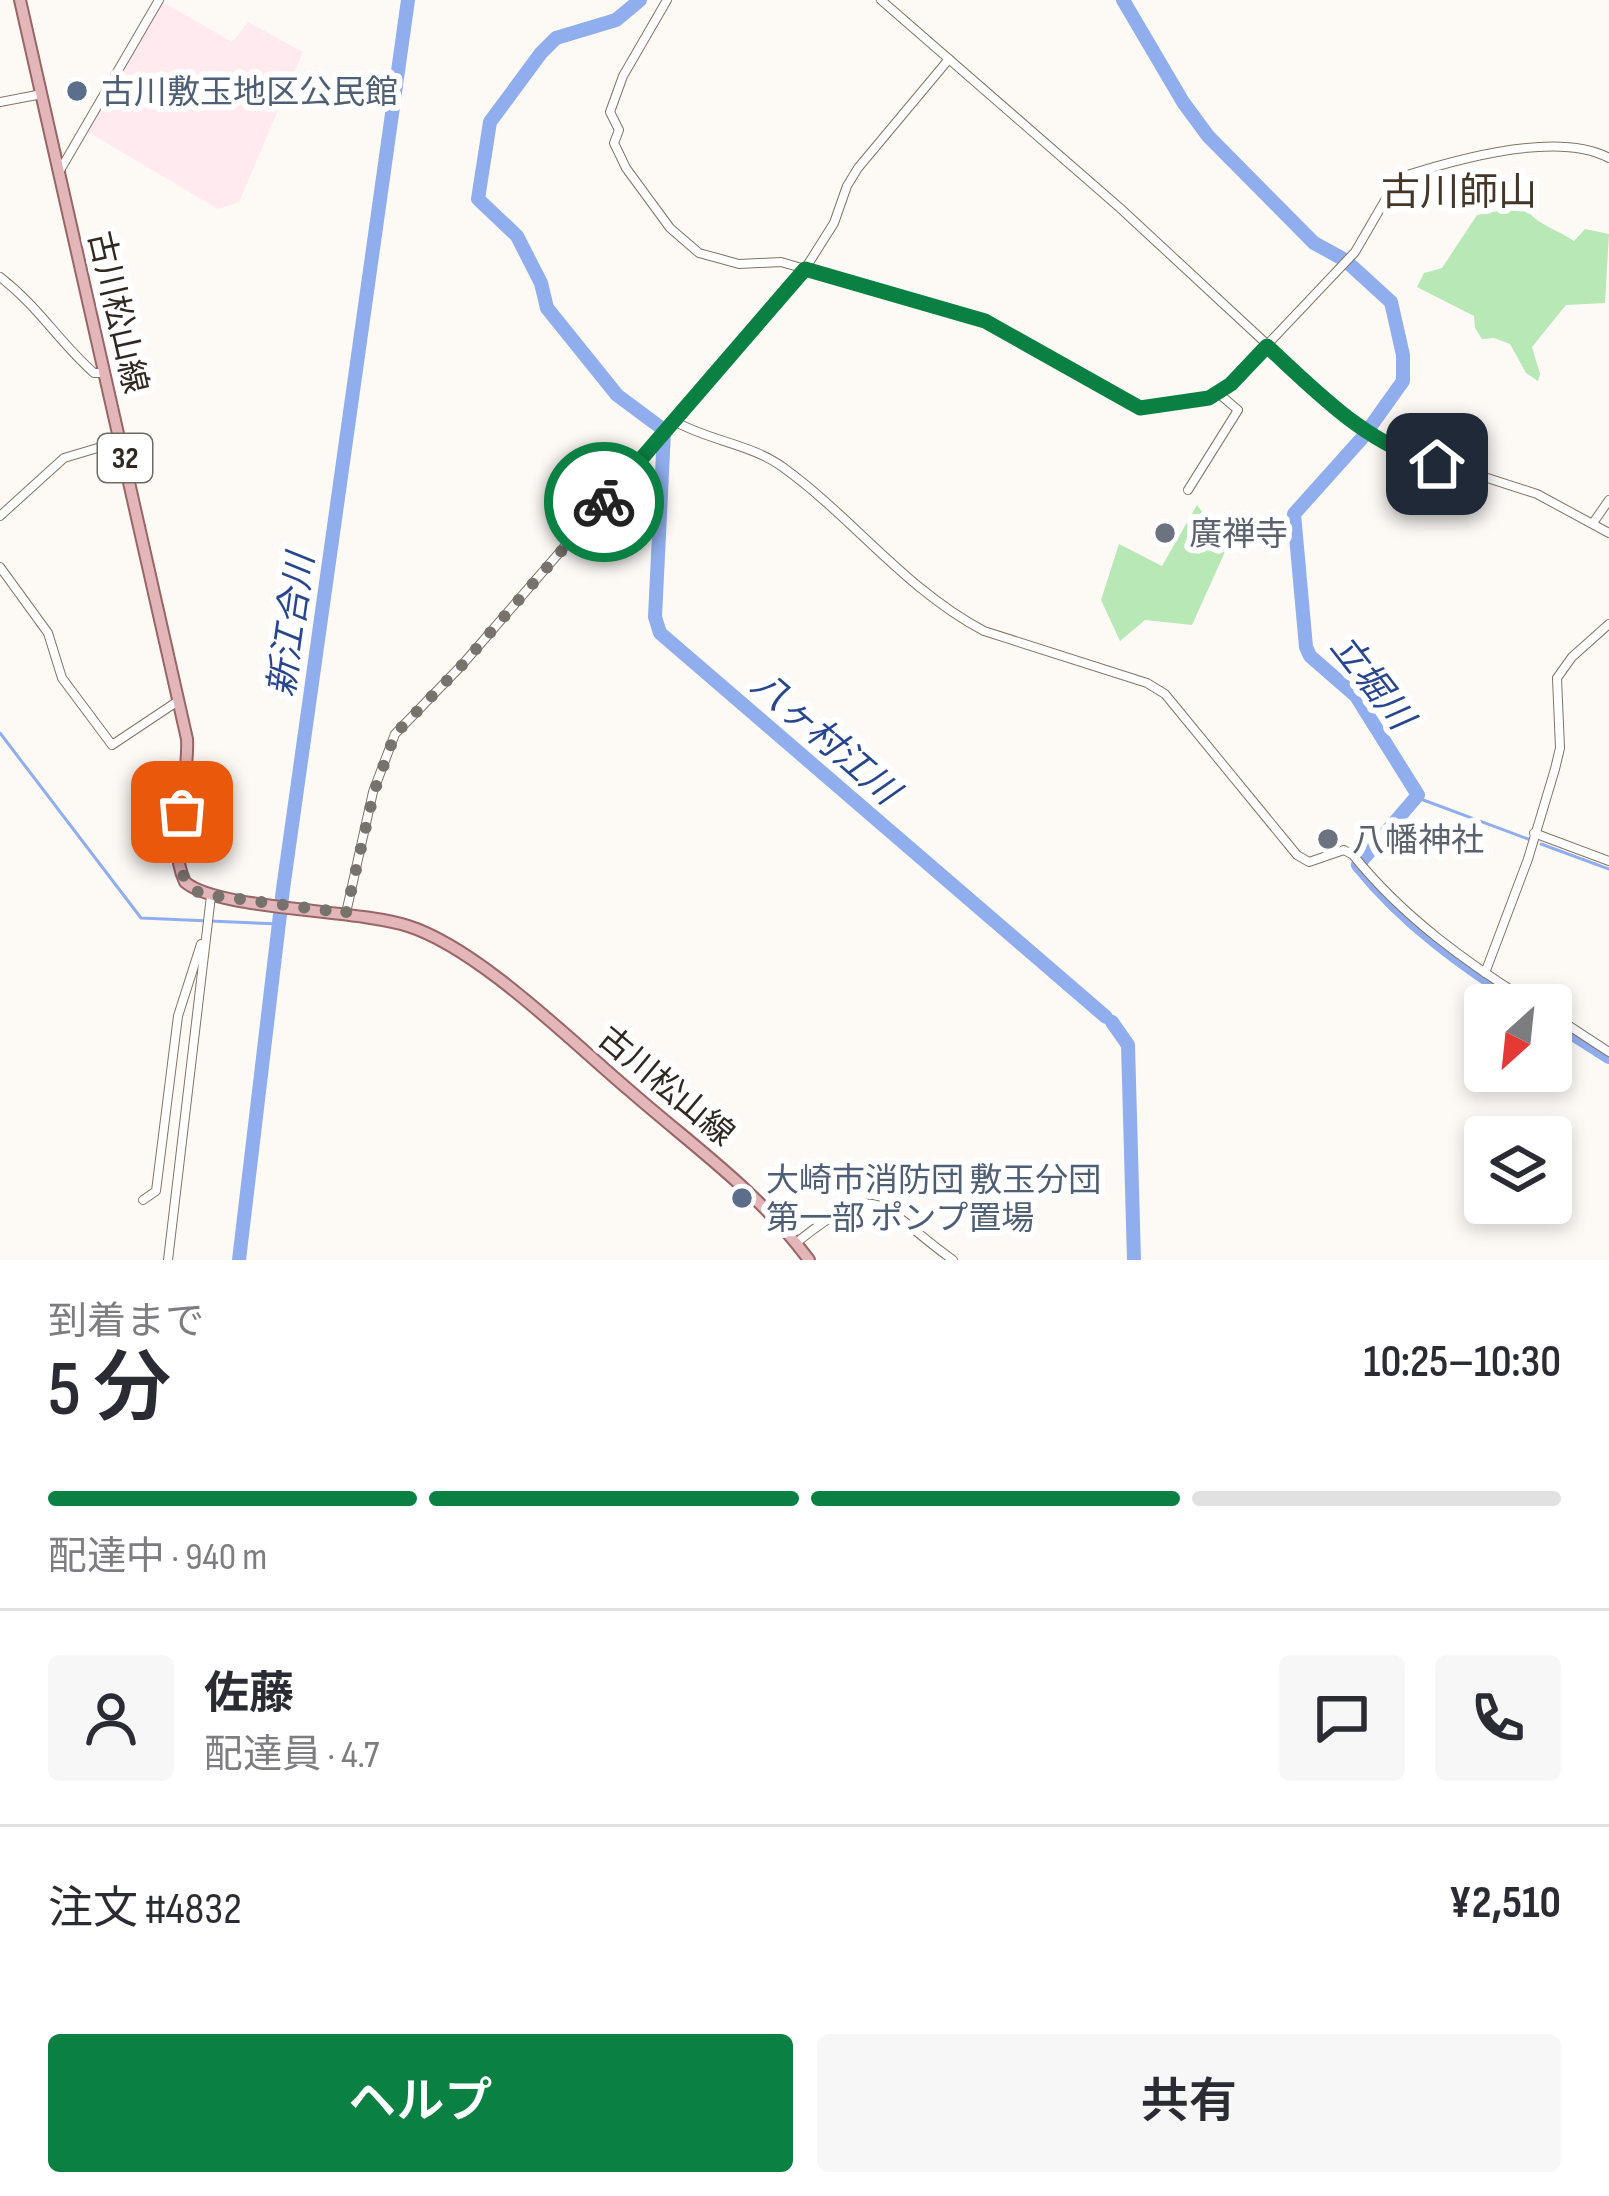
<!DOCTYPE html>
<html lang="ja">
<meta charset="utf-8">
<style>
:root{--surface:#fff;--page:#f7f7f7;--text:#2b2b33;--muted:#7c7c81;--line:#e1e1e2;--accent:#0b8043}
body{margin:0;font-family:"Sofia Sans Condensed","Noto Sans JP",sans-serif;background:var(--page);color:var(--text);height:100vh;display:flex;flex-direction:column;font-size:45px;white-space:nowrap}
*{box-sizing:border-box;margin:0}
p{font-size:39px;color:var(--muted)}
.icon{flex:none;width:66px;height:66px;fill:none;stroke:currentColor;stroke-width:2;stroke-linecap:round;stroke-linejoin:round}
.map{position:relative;height:1260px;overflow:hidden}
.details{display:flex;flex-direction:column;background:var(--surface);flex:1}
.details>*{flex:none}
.needle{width:78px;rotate:207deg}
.controls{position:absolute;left:1464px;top:984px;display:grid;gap:24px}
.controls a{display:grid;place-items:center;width:108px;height:108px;border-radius:12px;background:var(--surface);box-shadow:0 6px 18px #0003;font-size:60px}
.pin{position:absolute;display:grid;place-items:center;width:102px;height:102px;color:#fff;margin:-51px;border-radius:24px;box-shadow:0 6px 18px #0006}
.courier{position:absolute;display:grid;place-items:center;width:120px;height:120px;margin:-60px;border:9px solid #0b8043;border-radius:50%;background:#fff;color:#222;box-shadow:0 3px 15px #0007}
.summary em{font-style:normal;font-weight:600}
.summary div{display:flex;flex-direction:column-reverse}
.summary{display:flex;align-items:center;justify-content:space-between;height:204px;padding:0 48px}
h1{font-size:78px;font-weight:600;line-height:90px}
.bar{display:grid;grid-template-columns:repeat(4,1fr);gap:18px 12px;align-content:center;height:144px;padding:0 48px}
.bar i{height:15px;border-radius:9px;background:var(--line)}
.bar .current{background:var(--accent)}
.bar p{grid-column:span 4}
.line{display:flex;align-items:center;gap:30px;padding:0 48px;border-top:3px solid var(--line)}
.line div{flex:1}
.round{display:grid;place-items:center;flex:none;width:126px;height:126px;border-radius:12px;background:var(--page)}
.primary-button{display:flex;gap:24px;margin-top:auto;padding:24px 48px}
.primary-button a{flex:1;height:138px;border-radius:12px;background:var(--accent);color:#fff;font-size:48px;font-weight:600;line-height:138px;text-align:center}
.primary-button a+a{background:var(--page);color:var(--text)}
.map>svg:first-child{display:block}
.education{fill:#ffeaf0}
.green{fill:#b7e8b6}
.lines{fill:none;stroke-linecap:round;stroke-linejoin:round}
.stream{stroke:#90aeed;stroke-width:3}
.river{stroke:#90aeed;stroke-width:14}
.minor-casing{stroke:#837362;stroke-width:10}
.major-casing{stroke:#996567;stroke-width:14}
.minor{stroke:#fff;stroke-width:8}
.major{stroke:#e3b6ba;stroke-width:10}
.done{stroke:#78726c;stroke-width:12;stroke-dasharray:0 21.6}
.route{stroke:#0b8043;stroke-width:15}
.service-dot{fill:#5c6f8a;stroke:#fff;stroke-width:4.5}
.worship-dot{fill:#6b7280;stroke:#fff;stroke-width:4.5}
.labels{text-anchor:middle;stroke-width:12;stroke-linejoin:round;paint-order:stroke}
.shield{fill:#fff;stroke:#6e6964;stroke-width:3}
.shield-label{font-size:30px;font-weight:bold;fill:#302922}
.service-label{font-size:33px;fill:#4e5e75;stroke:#fff;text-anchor:start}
.street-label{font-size:33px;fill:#302922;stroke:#fff}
.worship-label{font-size:33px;fill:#5b616d;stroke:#fff;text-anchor:start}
.water-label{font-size:36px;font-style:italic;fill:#28468f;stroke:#fff}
.quarter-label{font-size:39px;fill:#453728;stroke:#fff}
</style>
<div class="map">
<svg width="1609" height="1260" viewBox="0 0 1609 1260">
<rect width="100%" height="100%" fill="#fdfaf6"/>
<path class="education" d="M163,2L232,42L248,22L303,52L239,202L218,209L88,132Z"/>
<g class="green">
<path d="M1504,210L1528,212C1541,226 1558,230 1574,241L1585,229L1609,234L1605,303L1566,305L1532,347L1540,374L1538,381L1526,373L1510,344L1494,338L1482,339L1475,328L1474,316L1417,287L1424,273L1442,268L1477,215Z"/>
<path d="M1197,505L1228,545L1192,625L1145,620L1120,641L1101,600L1119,544L1162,566Z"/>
</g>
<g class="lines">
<g class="stream">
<path d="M0,733L141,918L280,924"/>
<path d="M1418,798L1528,839"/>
<path d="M1541,844L1609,869"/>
</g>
<g class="river">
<path d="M640,0L616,20L556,38L541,53L490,122L478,199L517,236L541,283L547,308L617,395L660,427"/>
<path d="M1123,0L1183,102L1208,136L1314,243L1345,260L1391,302L1403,355V381L1363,437L1294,514L1306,647L1310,656L1356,696L1418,795L1358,865C1405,923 1464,966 1527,1005"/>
<path d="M664,432L655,617L660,633L1106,1017"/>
<path d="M1551,1020L1609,1057"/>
<path d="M1112,1022L1128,1045L1134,1260"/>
<path d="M239,1260L283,889L408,0"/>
</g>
<g class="minor-casing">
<g id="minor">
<path d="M667,0L623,76L610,112L619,130L614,143L626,168L670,228L699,253L739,264L781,262L985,321L1140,408L1209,398L1230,384L1355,252L1398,178C1453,160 1557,130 1609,158"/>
<path d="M881,0L1120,208L1353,424C1387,450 1424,460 1465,471"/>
<path d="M0,102L42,94"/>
<path d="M59,172L159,0"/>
<path d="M0,277C39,307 58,341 94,373H104"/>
<path d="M674,421C709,441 752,444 784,468C854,519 906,590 984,631L1147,683L1165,694L1297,855L1309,862L1344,850L1353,855C1403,917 1468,964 1535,1005"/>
<path d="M1472,473L1537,494L1609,533"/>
<path d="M1188,490L1238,410L1218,393"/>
<path d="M0,516L64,458L121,441"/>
<path d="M1593,523L1609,500"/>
<path d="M0,567L48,633L62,678L112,745L178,701"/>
<path d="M1534,833L1609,861"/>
<path d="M346,913L373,792L395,734L462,665L805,269L834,223L847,186L858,168L949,59"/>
<path d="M1485,973L1528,859L1555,769L1560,748L1557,678L1572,657L1609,624"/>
<path d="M1551,1014L1609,1052"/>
<path d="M143,1200L156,1191L178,1016L201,944"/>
<path d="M796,1243C882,1174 877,1206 953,1260"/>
<path d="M168,1260L211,896"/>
</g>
</g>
<g class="major-casing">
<path id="major" d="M20,0L187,739C190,784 165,840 185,882C217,910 356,909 408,926C478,948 571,1041 629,1090C694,1147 757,1190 809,1260"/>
</g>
<use href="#minor" class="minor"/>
<use href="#major" class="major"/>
</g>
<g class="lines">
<path class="done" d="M182,812C178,845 170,874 201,894L346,913L374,792L395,734L462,665L604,502"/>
<path class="route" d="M604,502L805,269L985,321L1140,408L1209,398L1231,384L1267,346C1319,394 1367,445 1437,464"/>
</g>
<g class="service-dot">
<circle cx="77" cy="91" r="12"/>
<circle cx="742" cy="1198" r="12"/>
</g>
<g class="worship-dot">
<circle cx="1165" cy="533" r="12"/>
<circle cx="1328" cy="839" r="12"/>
</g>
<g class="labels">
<rect class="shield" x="98" y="434" width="54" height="48" rx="9"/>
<g class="shield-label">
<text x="125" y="468">32</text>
</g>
<g class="service-label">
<text x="101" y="103">古川敷玉地区公民館</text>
<text x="766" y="1191">大崎市消防団 敷玉分団<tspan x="766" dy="38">第一部 ポンプ置場</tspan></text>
</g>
<g class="street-label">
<text transform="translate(119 312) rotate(77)" y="12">古川松山線</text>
<text transform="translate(667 1085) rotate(40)" y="12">古川松山線</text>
</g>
<g class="worship-label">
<text x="1189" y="545">廣禅寺</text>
<text x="1352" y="851">八幡神社</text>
</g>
<g class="water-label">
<text transform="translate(290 625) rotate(-82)" y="13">新江合川</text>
<text transform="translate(1373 681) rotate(52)" y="13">立堀川</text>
<text transform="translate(826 737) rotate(41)" y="13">八ヶ村江川</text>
</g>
<g class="quarter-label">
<text x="1459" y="205">古川師山</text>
</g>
</g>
</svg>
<div class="controls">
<a><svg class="needle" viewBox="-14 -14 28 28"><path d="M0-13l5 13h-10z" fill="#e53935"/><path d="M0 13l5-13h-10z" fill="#7c7c81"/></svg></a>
<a><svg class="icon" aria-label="layers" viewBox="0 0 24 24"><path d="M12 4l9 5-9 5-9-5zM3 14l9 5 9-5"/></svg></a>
</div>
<div class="pin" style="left:182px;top:812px;background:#ea580c"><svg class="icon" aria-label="bag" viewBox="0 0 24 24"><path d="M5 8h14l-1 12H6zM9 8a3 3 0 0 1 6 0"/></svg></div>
<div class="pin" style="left:1437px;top:464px;background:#1f2937"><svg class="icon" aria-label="home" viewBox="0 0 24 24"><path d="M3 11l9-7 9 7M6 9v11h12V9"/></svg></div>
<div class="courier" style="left:604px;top:502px"><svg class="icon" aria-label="bike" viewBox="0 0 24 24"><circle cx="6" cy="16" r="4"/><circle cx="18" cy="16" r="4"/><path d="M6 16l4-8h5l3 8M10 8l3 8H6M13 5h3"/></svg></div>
</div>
<section class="details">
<div class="summary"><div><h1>5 分</h1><p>到着まで</p></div><em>10:25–10:30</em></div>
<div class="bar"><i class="current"></i><i class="current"></i><i class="current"></i><i></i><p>配達中 · 940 m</p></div>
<div class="line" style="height:216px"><a class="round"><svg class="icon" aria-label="person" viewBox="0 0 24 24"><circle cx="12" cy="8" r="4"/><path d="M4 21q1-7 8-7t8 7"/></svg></a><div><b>佐藤</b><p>配達員 · 4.7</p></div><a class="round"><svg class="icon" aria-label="chat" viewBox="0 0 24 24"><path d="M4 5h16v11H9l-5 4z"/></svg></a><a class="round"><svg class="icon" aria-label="phone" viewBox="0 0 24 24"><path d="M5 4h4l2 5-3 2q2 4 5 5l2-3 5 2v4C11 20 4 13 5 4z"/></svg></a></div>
<div class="line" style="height:156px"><div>注文 #4832</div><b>¥2,510</b></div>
<div class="primary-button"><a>ヘルプ</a><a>共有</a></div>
</section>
